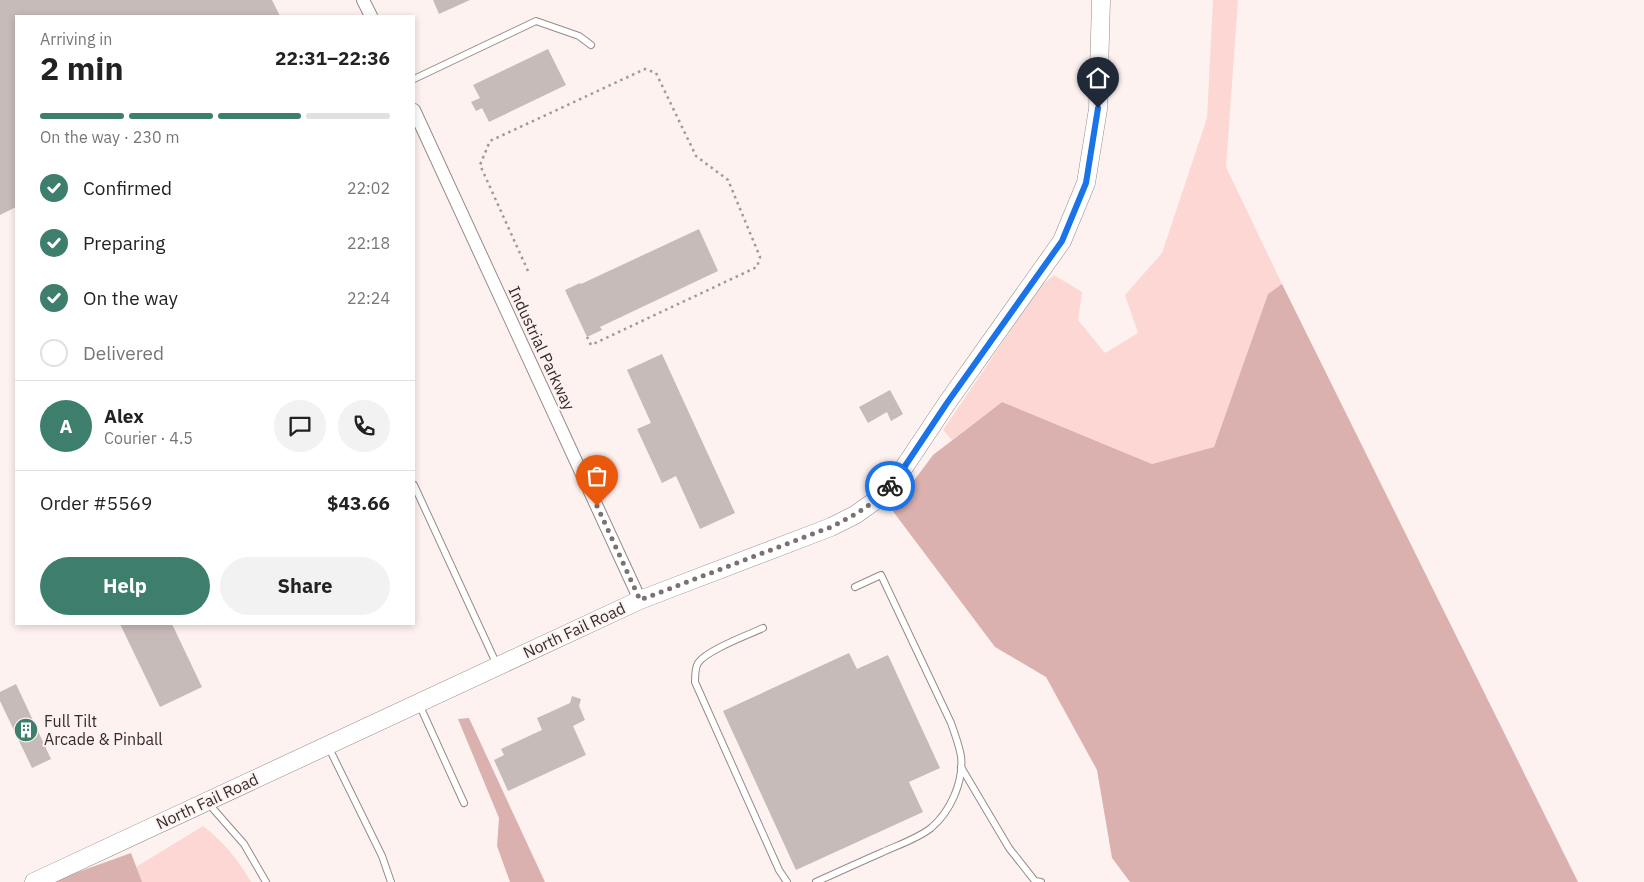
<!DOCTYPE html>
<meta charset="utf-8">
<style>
:root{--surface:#fff;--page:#f2f2f2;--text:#222;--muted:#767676;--line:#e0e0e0;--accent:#3d7e6c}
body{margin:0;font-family:"IBM Plex Sans",sans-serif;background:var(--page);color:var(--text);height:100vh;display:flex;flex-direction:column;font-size:19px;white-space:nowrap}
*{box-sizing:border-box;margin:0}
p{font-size:16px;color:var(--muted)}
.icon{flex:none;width:28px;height:28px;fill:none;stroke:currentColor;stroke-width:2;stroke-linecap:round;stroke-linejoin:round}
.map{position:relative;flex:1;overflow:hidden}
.details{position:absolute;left:15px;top:15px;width:400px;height:610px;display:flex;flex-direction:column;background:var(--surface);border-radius:0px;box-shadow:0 2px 8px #0003}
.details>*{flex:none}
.pin{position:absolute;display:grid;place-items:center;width:42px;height:42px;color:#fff;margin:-51px -21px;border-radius:50% 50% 50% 0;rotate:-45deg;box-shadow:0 0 5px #0007}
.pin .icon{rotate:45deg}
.courier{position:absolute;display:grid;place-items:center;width:50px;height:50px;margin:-25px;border:4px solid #1a73e8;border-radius:50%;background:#fff;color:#222;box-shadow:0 1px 6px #0007}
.headline em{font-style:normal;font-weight:700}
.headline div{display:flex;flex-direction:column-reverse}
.headline{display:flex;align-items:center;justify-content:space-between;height:85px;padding:0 25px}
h1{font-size:32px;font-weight:700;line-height:38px}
.bar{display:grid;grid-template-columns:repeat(4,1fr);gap:8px 5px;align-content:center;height:60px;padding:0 25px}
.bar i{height:6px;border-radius:4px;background:var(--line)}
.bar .selected{background:var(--accent)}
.bar p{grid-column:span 4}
.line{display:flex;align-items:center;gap:12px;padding:0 25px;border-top:1px solid var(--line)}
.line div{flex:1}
.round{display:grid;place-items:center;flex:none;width:52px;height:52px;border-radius:26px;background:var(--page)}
ol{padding:0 25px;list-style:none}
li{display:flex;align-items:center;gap:15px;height:55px}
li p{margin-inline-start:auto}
li .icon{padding:5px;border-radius:50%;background:var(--accent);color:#fff;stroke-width:4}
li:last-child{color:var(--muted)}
li i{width:28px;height:28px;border:2px solid var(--line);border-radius:50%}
.button{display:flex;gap:10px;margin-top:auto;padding:10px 25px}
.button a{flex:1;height:58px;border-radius:30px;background:var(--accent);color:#fff;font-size:20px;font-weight:700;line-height:58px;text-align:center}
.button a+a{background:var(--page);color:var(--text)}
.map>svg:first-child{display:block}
.green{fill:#fdd7d4}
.forest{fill:#dab1ae}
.building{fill:#c7bbba}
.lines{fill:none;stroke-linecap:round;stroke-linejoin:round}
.lane-casing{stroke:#968b8a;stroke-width:8}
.street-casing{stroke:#968b8a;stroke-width:14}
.secondary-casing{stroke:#968b8a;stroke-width:19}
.path{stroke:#a19897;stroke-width:2.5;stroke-dasharray:2.5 4;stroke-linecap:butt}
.lane{stroke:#fff;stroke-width:6}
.street{stroke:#fff;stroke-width:12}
.secondary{stroke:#fff;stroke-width:18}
.done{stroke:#797271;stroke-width:5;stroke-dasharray:0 9}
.route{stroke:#1a73e8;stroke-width:6}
.labels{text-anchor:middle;stroke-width:4;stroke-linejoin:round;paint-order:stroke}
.street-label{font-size:16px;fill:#322d2d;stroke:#fef2f0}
.poi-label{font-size:16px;fill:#322d2d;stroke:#fef2f0;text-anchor:start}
</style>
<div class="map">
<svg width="1644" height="882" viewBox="0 0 1644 882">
<rect width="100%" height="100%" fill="#fef2f0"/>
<g class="green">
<path d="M1213,0H1238L1226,167L1282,284L1268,294L1214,447L1152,464L1002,402L952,440L943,430L1041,286L1054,275L1082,292L1078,320L1105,353L1138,333L1125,295L1162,253L1207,118Z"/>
<path d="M203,826C223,841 239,861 251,882H142L136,867Z"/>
</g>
<g class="forest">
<path d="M1282,284L1578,882H1130L1112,858L1097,770L1046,677L995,647L892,510L933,455L1002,402L1152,464L1214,447L1268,294Z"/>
<path d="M469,718L545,882H510L497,846L499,818L458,719Z"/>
<path d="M131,853L142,882H51L53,881Z"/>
</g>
<g class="building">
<path d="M0,0H272L280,16H16V207L0,215Z"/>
<path d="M433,0H470L439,14Z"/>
<path d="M548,49L566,85L489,122L482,108L476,111L471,102L480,98L473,85Z"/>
<path d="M699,229L718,271L600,327L602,330L587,337L565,290L580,283L581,284Z"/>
<path d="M662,354L735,513L700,529L676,476L662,483L637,429L651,423L627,370Z"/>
<path d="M890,390L903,414L891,421L887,412L868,423L859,407Z"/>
<path d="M120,624H172L202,687L160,707Z"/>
<path d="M849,653L857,669L888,655L940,768L909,782L923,812L796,870L723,711Z"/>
<path d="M16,684L51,759L32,768L0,701V692Z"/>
<path d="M572,696L581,699L579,706L585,720L573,726L586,755L508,791L494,760L504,755L501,749L542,730L537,718L570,703Z"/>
</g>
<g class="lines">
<g class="lane-casing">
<g id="lane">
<path d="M414,79L536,21L579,36L591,45"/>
<path d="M414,485L497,665"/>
<path d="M763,628C748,635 707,650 698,663C695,668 695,675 695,682L779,870L787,882"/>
<path d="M419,704L464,803"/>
<path d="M328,746L382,856L391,882"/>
<path d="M961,767L1009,848L1035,881L1041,882"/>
<path d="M208,803L244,844L266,882"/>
<path d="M816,882C838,872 860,862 883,852C898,845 917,839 931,828C950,812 964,782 961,756C959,745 955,734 951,723L881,575L855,587"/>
</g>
</g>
<g class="street-casing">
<g id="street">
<path d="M363,0L371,16"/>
<path d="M414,110L640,600"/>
</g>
</g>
<g class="secondary-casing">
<path id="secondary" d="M34,882L640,600L831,527L855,515L879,498L897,478L947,403L1062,241L1086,183L1098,109L1101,0"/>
</g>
<path class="path" d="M528,271L480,165L490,141L645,69L656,73L696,156L728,180L760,257L757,267L591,345L587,337"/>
<use href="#lane" class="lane"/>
<use href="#street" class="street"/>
<use href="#secondary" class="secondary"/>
</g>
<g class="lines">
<path class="done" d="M597,506L640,600L831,527C853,516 873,505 890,486"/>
<path class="route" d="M890,486L897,478L947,403L1062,241L1086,183L1098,108"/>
</g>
<defs>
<g id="building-disc" transform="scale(1.25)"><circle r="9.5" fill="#3d7e6c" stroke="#fef2f0"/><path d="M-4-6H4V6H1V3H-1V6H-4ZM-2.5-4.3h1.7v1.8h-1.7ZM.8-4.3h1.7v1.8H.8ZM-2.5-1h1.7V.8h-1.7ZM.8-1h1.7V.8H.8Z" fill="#fff"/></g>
</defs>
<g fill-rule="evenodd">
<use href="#building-disc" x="26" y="730"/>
</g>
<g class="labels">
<g class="street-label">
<text transform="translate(542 348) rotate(65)" y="6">Industrial Parkway</text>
<text transform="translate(574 630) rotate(-25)" y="6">North Fail Road</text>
<text transform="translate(207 801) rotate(-25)" y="6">North Fail Road</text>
</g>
<g class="poi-label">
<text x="44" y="727">Full Tilt<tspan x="44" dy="18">Arcade &amp; Pinball</tspan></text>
</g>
</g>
</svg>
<div class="pin" style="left:597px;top:506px;background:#ea580c"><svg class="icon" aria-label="bag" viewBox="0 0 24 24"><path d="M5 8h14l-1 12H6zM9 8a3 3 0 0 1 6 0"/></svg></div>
<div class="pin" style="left:1098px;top:108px;background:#1f2937"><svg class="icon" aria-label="home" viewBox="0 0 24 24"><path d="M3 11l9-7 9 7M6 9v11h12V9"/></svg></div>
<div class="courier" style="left:890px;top:486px"><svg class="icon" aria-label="bike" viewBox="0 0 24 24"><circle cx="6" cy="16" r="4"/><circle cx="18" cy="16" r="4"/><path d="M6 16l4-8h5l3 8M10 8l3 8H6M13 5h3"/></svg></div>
<section class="details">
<div class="headline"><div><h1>2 min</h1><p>Arriving in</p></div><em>22:31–22:36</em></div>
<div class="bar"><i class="selected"></i><i class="selected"></i><i class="selected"></i><i></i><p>On the way · 230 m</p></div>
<ol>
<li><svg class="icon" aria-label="check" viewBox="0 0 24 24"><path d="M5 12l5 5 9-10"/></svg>Confirmed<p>22:02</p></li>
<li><svg class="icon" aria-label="check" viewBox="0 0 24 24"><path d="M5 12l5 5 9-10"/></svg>Preparing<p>22:18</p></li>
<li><svg class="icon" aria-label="check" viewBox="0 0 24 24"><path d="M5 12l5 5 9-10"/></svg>On the way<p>22:24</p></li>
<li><i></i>Delivered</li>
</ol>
<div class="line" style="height:90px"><b class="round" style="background:var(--accent);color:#fff">A</b><div><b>Alex</b><p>Courier · 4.5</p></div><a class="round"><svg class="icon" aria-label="chat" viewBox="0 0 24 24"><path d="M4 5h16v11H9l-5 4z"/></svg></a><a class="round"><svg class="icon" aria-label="phone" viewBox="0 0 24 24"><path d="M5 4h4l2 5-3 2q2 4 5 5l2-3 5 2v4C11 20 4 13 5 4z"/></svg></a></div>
<div class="line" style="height:65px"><div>Order #5569</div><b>$43.66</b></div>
<div class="button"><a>Help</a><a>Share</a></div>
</section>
</div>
